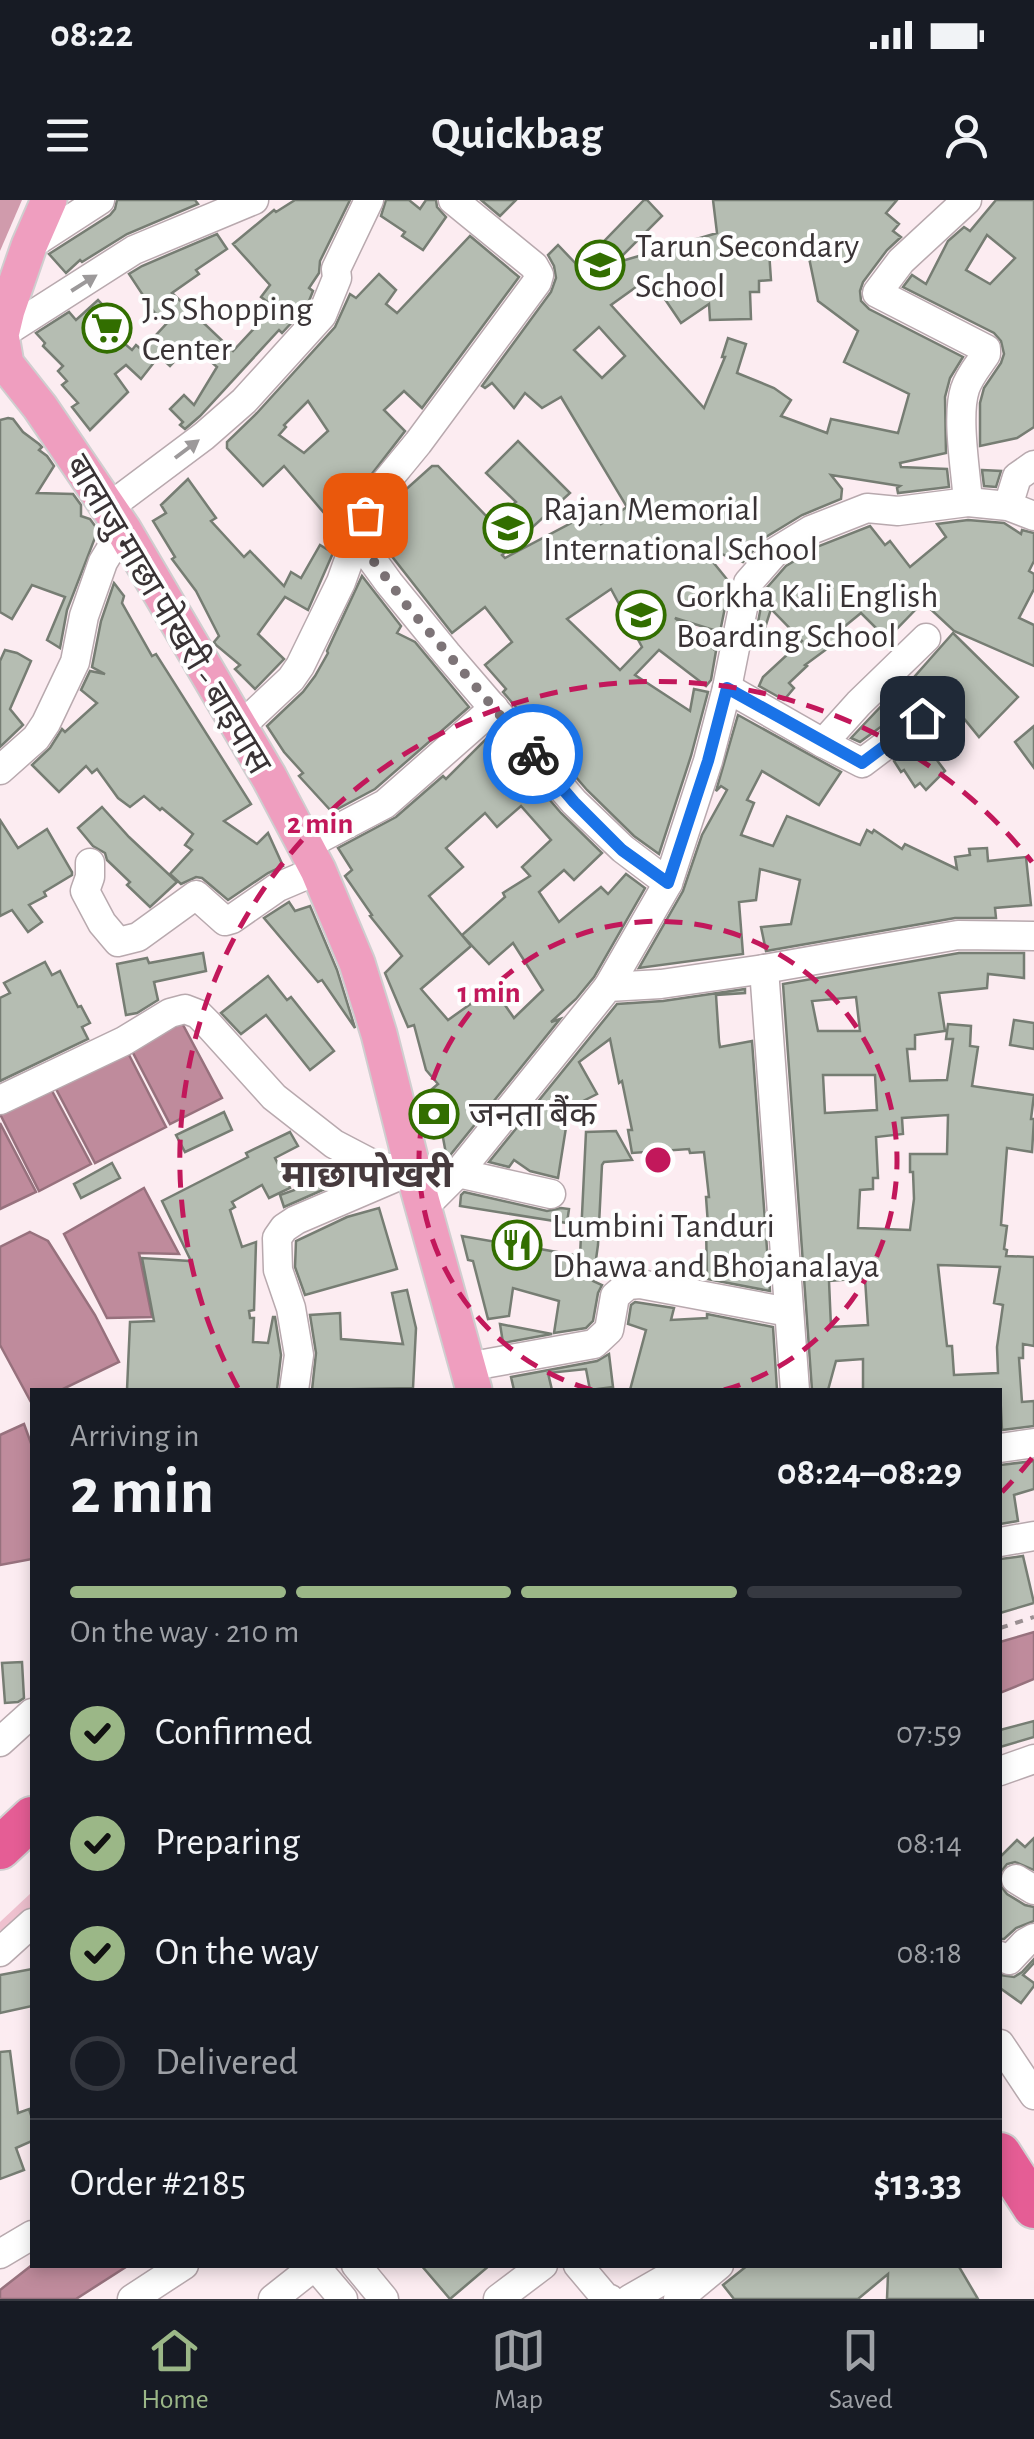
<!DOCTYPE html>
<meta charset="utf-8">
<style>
:root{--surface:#171b24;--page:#20242c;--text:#f1f3f6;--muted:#9ea1a6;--line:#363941;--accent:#9bb787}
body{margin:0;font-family:"Alegreya Sans","Noto Sans Devanagari",sans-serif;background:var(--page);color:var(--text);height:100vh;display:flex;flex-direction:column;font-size:38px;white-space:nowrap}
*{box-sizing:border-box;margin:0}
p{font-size:32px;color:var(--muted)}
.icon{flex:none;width:55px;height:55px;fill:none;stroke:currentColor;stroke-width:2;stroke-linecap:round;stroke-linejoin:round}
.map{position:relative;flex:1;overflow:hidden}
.side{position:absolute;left:30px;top:1188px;width:972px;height:880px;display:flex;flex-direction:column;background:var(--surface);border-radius:0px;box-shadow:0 5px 15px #0003}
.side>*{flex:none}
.pin{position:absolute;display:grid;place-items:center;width:85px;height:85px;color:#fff;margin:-42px;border-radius:20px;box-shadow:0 5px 15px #0006}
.courier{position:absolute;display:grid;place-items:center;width:100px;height:100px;margin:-50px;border:8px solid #1a73e8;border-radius:50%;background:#fff;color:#222;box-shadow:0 2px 12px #0007}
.summary em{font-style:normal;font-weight:700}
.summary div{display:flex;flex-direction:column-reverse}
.summary{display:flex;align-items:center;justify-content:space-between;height:170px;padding:0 40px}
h1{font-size:65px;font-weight:700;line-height:75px}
.bar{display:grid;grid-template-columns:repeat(4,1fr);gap:15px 10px;align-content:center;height:120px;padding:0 40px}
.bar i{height:12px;border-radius:8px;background:var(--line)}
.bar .on{background:var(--accent)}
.bar p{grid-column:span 4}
.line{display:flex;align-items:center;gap:25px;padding:0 40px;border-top:2px solid var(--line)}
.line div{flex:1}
ol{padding:0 40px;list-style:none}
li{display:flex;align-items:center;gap:30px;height:110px}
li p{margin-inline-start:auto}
li .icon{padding:10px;border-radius:50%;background:var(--accent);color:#111;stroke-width:4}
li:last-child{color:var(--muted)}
li i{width:55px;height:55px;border:5px solid var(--line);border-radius:50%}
.status{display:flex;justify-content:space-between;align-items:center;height:70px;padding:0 50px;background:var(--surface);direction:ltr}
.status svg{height:28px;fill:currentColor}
header{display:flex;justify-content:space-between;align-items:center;height:130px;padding:0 40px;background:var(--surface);font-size:45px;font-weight:700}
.menu{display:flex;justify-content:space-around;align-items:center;height:140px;border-top:2px solid var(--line);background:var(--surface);font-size:28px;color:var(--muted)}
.menu a{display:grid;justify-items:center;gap:5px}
.menu .on{color:var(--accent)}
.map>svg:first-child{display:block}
.green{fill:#efc1cf}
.forest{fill:#d09bac}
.water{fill:#bf8b9c;stroke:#97717d;stroke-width:2.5}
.building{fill:#b5bdb2;stroke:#767d73;stroke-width:2.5;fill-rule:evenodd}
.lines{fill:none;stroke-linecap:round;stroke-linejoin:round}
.minor-casing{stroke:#b8a9ae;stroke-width:31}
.major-casing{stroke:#cfcecf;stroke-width:39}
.highway-casing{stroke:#cfcecf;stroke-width:46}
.path{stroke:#9a8f92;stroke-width:4;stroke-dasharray:8 8;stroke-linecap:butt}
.minor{stroke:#fff;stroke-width:28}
.major{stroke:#ef9ebf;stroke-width:35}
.highway{stroke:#e55d95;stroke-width:42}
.oneway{fill:#9c999a}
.done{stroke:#7d7477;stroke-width:10;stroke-dasharray:0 18}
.route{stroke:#1a73e8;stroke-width:12}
.ring{fill:none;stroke:#c2185b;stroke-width:5;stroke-dasharray:18 12}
.labels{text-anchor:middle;stroke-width:8;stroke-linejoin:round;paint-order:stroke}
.poi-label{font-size:35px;fill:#393335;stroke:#fefefe;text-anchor:start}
.street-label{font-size:35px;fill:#393335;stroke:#fefefe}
.neighbourhood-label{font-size:38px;font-weight:bold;fill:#463a3d;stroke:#fefefe}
.centre{fill:#c2185b;stroke:#fefefe;stroke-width:5}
.ring-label{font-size:30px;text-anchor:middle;font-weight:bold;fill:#c2185b;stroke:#fefefe;stroke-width:8;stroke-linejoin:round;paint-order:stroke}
</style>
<div class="status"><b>08:22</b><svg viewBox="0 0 49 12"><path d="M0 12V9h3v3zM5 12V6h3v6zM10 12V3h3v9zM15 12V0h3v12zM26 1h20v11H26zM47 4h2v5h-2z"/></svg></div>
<header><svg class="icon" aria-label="menu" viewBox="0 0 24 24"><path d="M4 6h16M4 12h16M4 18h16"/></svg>Quickbag<svg class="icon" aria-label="person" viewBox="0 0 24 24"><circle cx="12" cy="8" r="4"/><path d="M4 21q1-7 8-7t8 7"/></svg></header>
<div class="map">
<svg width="1034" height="2099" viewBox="0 0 1034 2099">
<rect width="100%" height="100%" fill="#fcecf1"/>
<path class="green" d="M32,1692V1712L7,1735L0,1730V1722Z"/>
<path class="forest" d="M0,0H22L0,51Z"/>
<g class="water">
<path d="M182,823L222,898L170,924L131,849Z"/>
<path d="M127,851L166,927L95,963L55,887Z"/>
<path d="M51,889L91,964L39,991L0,914Z"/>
<path d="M0,923L36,992L0,1009Z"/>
<path d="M144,988L179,1054L139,1053L152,1117L107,1118L64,1034Z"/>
<path d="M30,1032L48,1041L95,1115L119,1162L61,1190H32V1204L0,1145V1047Z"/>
<path d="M24,1224L32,1246V1359L0,1365V1235Z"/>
<path d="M1034,1432V1479L1000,1493V1442Z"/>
<path d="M32,2065H129L76,2099H0V2090Z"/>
</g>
<g class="building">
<path d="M117,0H195L198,4L127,34L82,62L80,60L66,73L49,54L110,15L115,9Z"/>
<path d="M295,0H350L320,61L319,73L309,88L313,91L307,106L282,133L279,130L200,216L185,229L180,225L183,222L170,209L184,195L194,205L217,167L191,144L170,166L159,156L141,179L126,165L115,174L128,192L90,230L72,207L78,203L62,185L67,181L58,171L63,166L43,146L45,143L36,133L69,112L76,120L98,100L115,118L105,127L132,150L136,145L142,150L167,123L154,112L129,74L142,66L217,34L227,49L196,70L199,74L172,93L233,151L274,107L261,97L270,85L233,44L274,10L276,12Z"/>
<path d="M386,0H409L420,9L426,0H436L437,7L446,17L423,50L402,36L405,32L381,16Z"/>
<path d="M481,0H516L500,16Z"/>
<path d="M644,0H647L662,16L615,63L717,33L713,0H897L886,13L899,24L893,31L901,37L887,50L863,82L860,91L861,101L869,109L963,157L950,178L945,197L946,253L900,263L901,267L947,269L949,287L898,293L897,288L900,286L831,275L842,289L841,299L802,315L766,337L743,362L700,346L730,383L720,432L675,418L716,451L711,480L706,486L659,450L635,475L690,511L694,489L708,492L691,556L659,654L634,636L587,590L503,492L506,489L485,465L512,442L485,407L452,433L376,336L393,301L432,266H438L492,322L516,302L486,273L518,241L570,293L502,355L505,358L594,311L601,324L627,307L561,197L542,208L525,193L514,208L492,183L485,188L482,186L551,92L556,78L554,66L548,55L558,45L579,67ZM769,51L808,53L818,101L858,131L844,162L909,194L898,233L831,219L827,233L781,216L791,200L774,188L737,173L746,144L728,138L722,157H725L704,208L611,105L650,77L681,123L709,104L710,120L751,119L750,92H759V81L771,80ZM599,127L625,156L602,178L574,150ZM611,389L642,447L620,470L567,419Z"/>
<path d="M996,0H1034V227L1017,238L980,246V203L984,188L1001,163L1004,154L1001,141L994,133L903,87L912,75L926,84L948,41L964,27L970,31ZM987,35L1015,58L990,84L966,70Z"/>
<path d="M470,36L519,77L422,208L404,191L384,210L405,231L361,288L350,297L352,300L330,320L284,266L263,286L227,248V242L257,213L335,127L350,94L356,98L379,74L396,90L386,104L397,113ZM308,201L328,231L304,253L279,235L286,227L284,225Z"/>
<path d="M8,218L13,219L23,232L39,244L42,247L39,250L47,256L54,266L37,293L73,294L81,305V316L90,319L98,330L67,410L60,448L47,440L65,397L32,385L12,419L0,412V220Z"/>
<path d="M982,270L1001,271L996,287L984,286Z"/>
<path d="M188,279L216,318L211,321L244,357L250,351L284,386L291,372L301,378L320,345L333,353L308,410L285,397L258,434L284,459L255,489L235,469L240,465L216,445L214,442L219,436L196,391L172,359L175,357L153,321L166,313L161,305Z"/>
<path d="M968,320L1004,323L1021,334L1022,330L1034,333V361L1029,371L1034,374V389L1019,418L1034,425V466L954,431L923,402L887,439L861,413L839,431L843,437L805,465L807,466L789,483L794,488L784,500L759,486L763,477L802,441L771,409L760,444L754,443L764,391L786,366L819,346L870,326L885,345L890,341L910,367L946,337L937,324Z"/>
<path d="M362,376L401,426L397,433L415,442L469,507L375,589L332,612L299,576L303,573L284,552L267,526L303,492L315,476L328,453L327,451Z"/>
<path d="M114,383L124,396L122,403L152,456L156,454L251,604L224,621L257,644L268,633L283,666L268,673L228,700L202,678L196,677L181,684L170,674L192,650L185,645L193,634L162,608L160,610L144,596L130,607L118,598L97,569L92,573L86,566L59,592L32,565L50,548L62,529L65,532L97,503L81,490L90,471L105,474L92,467L101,421Z"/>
<path d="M953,433L1018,497L979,537L944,494L934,506L921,501L912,504L860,542L851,538L888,499L892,502Z"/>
<path d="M5,450L17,453L31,461L10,509L23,525L0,547V461Z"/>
<path d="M738,515L841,572L819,605L762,571L747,600L754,603L741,635L773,646L787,616L860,645L867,630L872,633L874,630L902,649L905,644L957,669L955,657L970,655L969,649L987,648L988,661L1026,657L1031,705L995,708L996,718H955L766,751L761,727L791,724L800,680L760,669L756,700L739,702L743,754L639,768L683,691L702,635L727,590L721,586L716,591Z"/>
<path d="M1034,526V568L1015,542Z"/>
<path d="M492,533L561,613L602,653L574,680L564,670L539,692L559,722L601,687L608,694L626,674L645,688L594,777L576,799L551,822L560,819L447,959L441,927L447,921L425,895L438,884L426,870L414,825L408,827L385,773L402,756L370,716L372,715L345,676L352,670L338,648L396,617L443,576L446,579ZM521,606L551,640L522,667L530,676L503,693L505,697L462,735L489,764L513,743L543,790L514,818L493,788L448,820L421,789L471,746L429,696L463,667L446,648L485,613L497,627Z"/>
<path d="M922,540L945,571L926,590L920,583L915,587L904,570L901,572L894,561Z"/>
<path d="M102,607L129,637L177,682L150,707L127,685L130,682L107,660L105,653L93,646L78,628Z"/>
<path d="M0,620L18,648L47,629L72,672V675L44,692L46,696L29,705L42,722L28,732L12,710L0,716Z"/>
<path d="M289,702L295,711L310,706L337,770L355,828L322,780L318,782L264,718Z"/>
<path d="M203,753L206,771L154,782L158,800L137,813L126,815L117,764L147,758L149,763Z"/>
<path d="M959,753H1024V778L988,774L987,788L939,793L945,831L915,835V849H907L910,881L947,880L953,839H946L948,824L971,826L970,846L978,847L972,886L1034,895L1031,919H1034L1032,952L1007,948L1001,1025L1007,1026L1004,1049L1007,1050L1006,1056L1034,1057V1146L1023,1144V1158H1019L1022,1202L1034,1201V1226L1002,1230L1000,1190H863V1159L836,1161L828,1190H812L783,784ZM856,797L860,831H818L812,801ZM823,875H875L877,910L825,913ZM948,915L947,954H910V972H913L914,999L910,1030L858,1028L860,990L873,989V978H878L876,937L903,934L902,918ZM938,1065L1000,1067L994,1103L1003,1105L997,1147L998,1173L954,1175L952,1146H947ZM865,1078L868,1125L831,1127L829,1081Z"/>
<path d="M45,762L52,775L60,771L78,807L81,806L90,823L82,827L88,839L0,881V798L10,793L4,783Z"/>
<path d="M268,776L287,800L291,797L334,851L310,870L266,815L241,834L221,813Z"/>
<path d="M745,789V793L716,795L719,841L720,847L752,841L770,1091L707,1079L706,1025H708L706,997H709L704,952L690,953L689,949L632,953L628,930H632L622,881L619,883L610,839L579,862L597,894L575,905H570L569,908L564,911L568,915L558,978L530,971L514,960L509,967L489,962L617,804L663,801Z"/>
<path d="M1014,820L1034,823V849L1010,845Z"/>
<path d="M224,912L232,930L185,952L176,935Z"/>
<path d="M616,931L632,960L604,962L602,965L598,1045L593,1081L602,1085L598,1093L593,1121L586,1128L554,1133L559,1101L513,1088L509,1116L488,1119L473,1061L468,1060L462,1036L502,1043L500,1051L532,1058L534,1048L580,1056L586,932Z"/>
<path d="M290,932L298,946L275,958L290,988L269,998L262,985L232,1002L235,1007L230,1010L242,1047L256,1042L254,1110L249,1111L250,1118H254L253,1142L268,1143L273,1117H275L281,1155L277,1190H127L130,1122L154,1121L142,1058L191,1061L162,1001L248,957L246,953Z"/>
<path d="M112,963L120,978L81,998L74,984Z"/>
<path d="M335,964L352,973L350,978L284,1007L280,995L326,979Z"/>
<path d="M464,992L547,1011L561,1008L569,1009L567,1023L460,1006L461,995Z"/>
<path d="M379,1008L397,1069L305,1095L295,1067L296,1041L347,1017Z"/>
<path d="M407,1090L416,1128L413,1188L312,1190L316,1153L310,1115L340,1113L341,1139L403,1144L392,1093Z"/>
<path d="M635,1102L674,1108L671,1120L707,1118V1114L773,1127L777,1190H630L646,1130L628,1124L631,1105Z"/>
<path d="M500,1124L552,1134L503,1143Z"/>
<path d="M609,1154L613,1187L590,1190L586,1169L548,1173L552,1190H514L511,1177L597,1161Z"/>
<path d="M1034,1261V1289L1014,1295L1018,1321L1000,1324V1265Z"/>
<path d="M1023,1356L1034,1403L1000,1413V1359Z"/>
<path d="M22,1462L24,1498L18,1502L5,1503L2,1463Z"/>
<path d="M1034,1521V1537L1000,1547V1530Z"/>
<path d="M1034,1638V1670L1015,1662L1007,1664L1000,1673V1657L1017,1640L1025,1647Z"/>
<path d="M1000,1685L1007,1694L1025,1705L1034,1707V1721L1016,1728L1004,1739H1000Z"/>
<path d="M1034,1759V1763L1023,1775L1034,1783V1786L1021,1803L1000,1788V1775L1014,1777L1022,1772Z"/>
<path d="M32,1769V1806L0,1813V1775Z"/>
<path d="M10,1851L18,1913L29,1909L32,1918V1941L16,1948L24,1970L0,1979V1852Z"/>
<path d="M421,2065H490L450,2099Z"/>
<path d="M748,2065H958L978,2099H887L888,2074L858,2099H734L723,2085Z"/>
</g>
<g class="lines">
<g class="minor-casing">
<g id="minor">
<path d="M967,0L901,61L877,93L986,149V154C979,165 969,176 965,189C956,216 966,272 968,302"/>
<path d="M29,46L100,0"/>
<path d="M1,135L134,50L254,0"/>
<path d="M1008,306L1017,277L1034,265"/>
<path d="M108,308L204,236L244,201L322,115L337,78L336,69L369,0"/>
<path d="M357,339L389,383L447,454L574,602L623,649L668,683"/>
<path d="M727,488L823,543L859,503L926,438"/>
<path d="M240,527L291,479L300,466L341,382L365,315L381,288L418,243L537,82L539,75L534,66L453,0"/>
<path d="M823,543L862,563L922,518"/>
<path d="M0,570L36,538L46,523L75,462L84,416L103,362L123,329"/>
<path d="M305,646L385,604L494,508"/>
<path d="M90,663V677L85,691L102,723L118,742L138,737L196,695L225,721L232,719L278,687L318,670"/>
<path d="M764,769L795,1190"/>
<path d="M608,787L668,683L708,561L727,488L748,383L775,352L811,330L867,308L898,311L968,302L1008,306L1034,316"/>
<path d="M0,900L124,841L170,813L185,809L198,814L208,824L274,897L334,944L378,967L413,970"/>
<path d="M458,973L551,994"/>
<path d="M423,1008L458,973L608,787L661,784L764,769L958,735L1034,736"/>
<path d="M467,1167L594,1144L609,1130L615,1096L628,1085L640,1084L789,1112"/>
<path d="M294,1190L299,1155L291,1108L278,1070L277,1038L284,1028L296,1020L408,972"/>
<path d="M1000,1248L1034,1243"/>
<path d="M1000,1342L1034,1336"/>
<path d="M0,1542L32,1513"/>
<path d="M1000,1571L1034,1559"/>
<path d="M1016,1679L1034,1690"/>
<path d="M0,1752L32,1723"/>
<path d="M1000,1756L1009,1760L1025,1743L1034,1738"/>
<path d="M1000,1844L1034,1895"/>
<path d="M0,2054L32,2035"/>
<path d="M356,2065L384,2099"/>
<path d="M578,2065L605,2097L610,2099"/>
<path d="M315,2066L343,2099"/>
<path d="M132,2099L184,2065"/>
<path d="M273,2099L316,2065"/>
<path d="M498,2099L543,2065"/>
<path d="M630,2099L665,2079L682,2065"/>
<path d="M678,2099L719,2065"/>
</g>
</g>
<g class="major-casing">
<path id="major" d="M49,0L29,46L7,110L1,135L6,164L40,207L123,329L269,577L318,670L357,763L379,834L413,970L474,1190"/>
</g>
<g class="highway-casing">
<g id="highway">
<path d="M0,1648L32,1618"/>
<path d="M1000,1954L1034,2007"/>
</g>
</g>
<path class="path" d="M1000,1428L1034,1417"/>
<use href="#minor" class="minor"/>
<use href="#major" class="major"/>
<use href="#highway" class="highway"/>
</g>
<defs><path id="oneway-solid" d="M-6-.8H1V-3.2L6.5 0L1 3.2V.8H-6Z" transform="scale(2.5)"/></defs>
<g class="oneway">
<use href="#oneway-solid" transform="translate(84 83) rotate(-32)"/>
<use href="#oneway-solid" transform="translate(187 249) rotate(-37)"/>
</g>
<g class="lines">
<path class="done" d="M365,315L357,339L408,407L533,554"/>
<path class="route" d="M533,554L574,602L622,650L668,683L708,561L727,488L862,563L922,518"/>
</g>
<g class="ring">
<path d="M592 1190A239 239 0 1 1 724 1190"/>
<path d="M1032 1258A478 478 0 0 1 1002 1292M238 1188A478 478 0 0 1 1032 662"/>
</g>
<defs>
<g id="school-ring" transform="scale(2.5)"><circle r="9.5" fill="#fefefe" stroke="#326e00" stroke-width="1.5"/><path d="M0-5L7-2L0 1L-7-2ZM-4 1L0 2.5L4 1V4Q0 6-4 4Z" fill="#326e00"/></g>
<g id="supermarket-ring" transform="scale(2.5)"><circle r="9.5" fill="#fefefe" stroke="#326e00" stroke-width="1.5"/><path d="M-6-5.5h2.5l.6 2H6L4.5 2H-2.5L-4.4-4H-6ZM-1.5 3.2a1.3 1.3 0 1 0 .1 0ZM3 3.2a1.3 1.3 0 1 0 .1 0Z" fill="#326e00"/></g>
<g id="bank-ring" transform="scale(2.5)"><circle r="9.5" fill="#fefefe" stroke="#326e00" stroke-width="1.5"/><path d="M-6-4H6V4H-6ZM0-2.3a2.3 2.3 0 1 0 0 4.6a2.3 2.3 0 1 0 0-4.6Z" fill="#326e00"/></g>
<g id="restaurant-ring" transform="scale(2.5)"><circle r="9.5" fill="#fefefe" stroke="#326e00" stroke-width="1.5"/><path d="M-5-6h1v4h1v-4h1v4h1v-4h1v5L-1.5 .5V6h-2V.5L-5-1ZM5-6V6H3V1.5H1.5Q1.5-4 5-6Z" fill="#326e00"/></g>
</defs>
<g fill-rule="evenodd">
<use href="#school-ring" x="600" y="65"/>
<use href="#supermarket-ring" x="107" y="128"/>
<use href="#school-ring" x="508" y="328"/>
<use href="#school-ring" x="641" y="415"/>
<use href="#bank-ring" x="434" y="914"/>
<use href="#restaurant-ring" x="517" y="1045"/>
</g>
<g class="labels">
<g class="poi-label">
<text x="635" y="57">Tarun Secondary<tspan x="635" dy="40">School</tspan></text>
<text x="142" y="120">J.S Shopping<tspan x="142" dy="40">Center</tspan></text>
<text x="543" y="320">Rajan Memorial<tspan x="543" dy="40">International School</tspan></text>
<text x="676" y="407">Gorkha Kali English<tspan x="676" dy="40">Boarding School</tspan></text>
<text x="469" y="926">जनता बैंक</text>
<text x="552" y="1037">Lumbini Tanduri<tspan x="552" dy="40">Dhawa and Bhojanalaya</tspan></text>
</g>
<g class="street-label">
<text transform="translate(169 414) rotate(59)" y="12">बालाजु माछा पोखरी - बाइपास</text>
</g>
<g class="neighbourhood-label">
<text x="367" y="987">माछापोखरी</text>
</g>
</g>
<circle cx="658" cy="960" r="15" class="centre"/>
<g class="ring-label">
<text x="320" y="633">2 min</text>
<text x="489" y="802">1 min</text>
</g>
</svg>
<div class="pin" style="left:365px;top:315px;background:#ea580c"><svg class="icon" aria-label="bag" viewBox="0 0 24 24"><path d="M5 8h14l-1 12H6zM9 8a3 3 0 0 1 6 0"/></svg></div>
<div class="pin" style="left:922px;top:518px;background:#1f2937"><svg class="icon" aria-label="home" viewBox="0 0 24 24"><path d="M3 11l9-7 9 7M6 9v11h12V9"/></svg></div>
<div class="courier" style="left:533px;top:554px"><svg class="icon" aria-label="bike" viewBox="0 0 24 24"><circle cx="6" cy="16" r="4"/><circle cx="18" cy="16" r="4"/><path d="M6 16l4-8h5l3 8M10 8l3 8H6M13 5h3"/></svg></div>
<section class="side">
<div class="summary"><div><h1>2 min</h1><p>Arriving in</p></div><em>08:24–08:29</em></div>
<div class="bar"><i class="on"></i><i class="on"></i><i class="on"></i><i></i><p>On the way · 210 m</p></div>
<ol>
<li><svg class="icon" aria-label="check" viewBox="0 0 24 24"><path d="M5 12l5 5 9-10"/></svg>Confirmed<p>07:59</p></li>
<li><svg class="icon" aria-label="check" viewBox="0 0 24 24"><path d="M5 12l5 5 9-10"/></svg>Preparing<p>08:14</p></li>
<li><svg class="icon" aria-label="check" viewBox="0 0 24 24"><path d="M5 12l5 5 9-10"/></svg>On the way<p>08:18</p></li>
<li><i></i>Delivered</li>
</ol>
<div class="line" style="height:130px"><div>Order #2185</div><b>$13.33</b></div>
</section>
</div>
<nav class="menu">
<a class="on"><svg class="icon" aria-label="home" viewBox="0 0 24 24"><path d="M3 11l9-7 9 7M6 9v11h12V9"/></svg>Home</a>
<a><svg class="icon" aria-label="map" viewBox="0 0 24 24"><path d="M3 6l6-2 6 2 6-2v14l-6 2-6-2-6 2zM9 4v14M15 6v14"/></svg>Map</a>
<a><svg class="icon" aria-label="saved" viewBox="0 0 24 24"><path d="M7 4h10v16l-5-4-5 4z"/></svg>Saved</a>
</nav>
